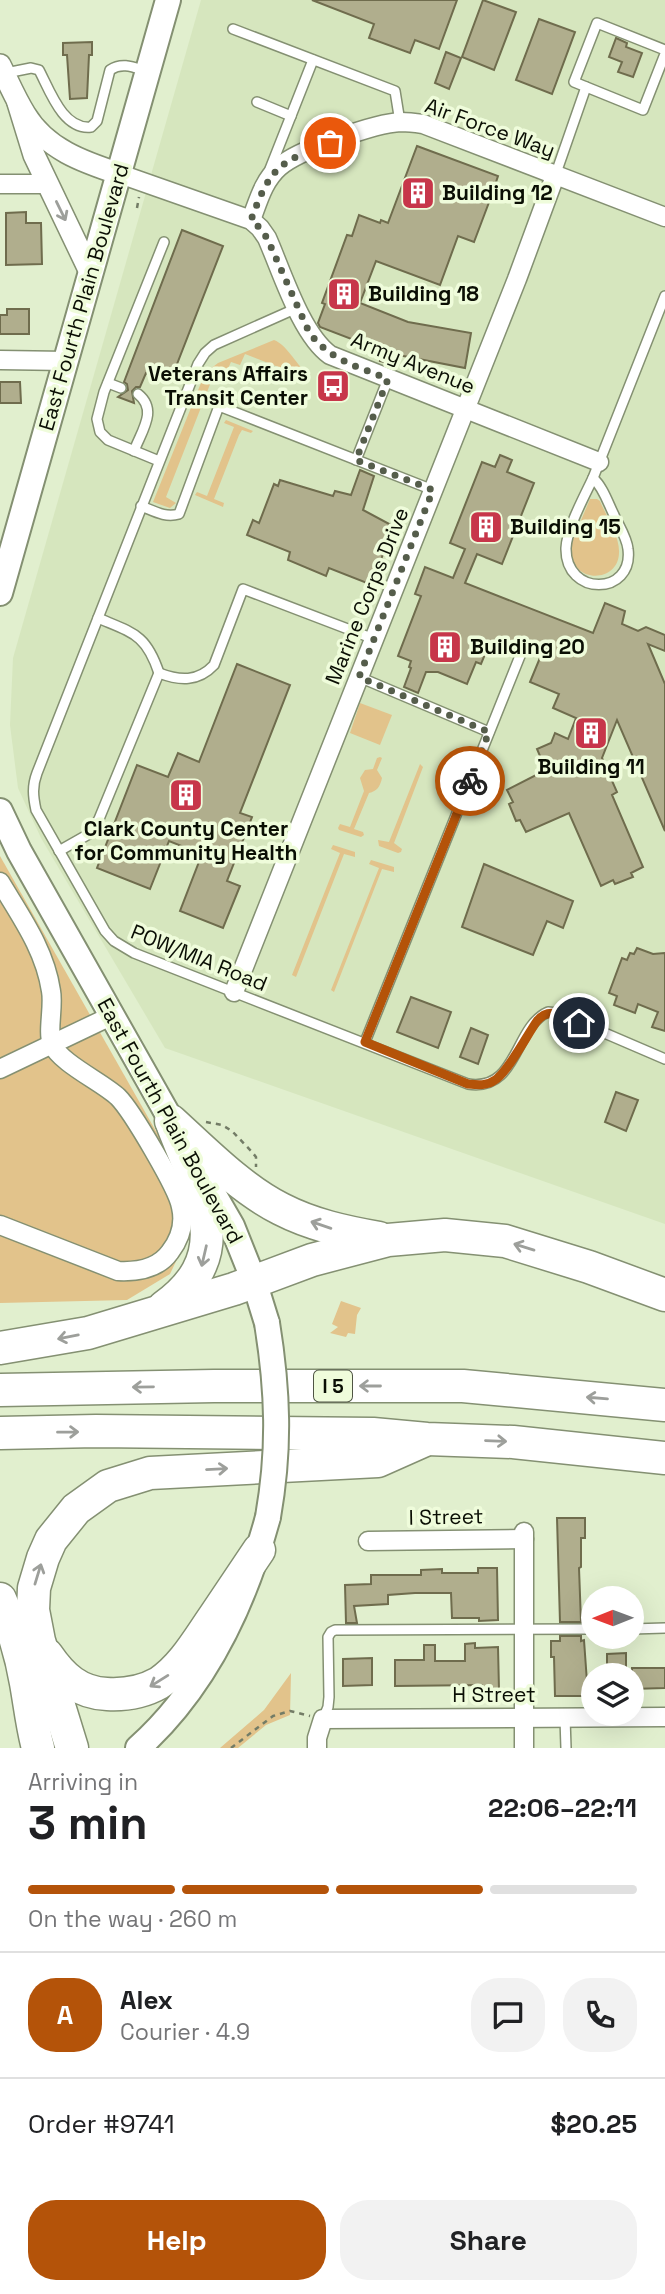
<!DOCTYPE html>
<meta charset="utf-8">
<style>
:root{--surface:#fff;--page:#f2f2f2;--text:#202124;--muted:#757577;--line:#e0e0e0;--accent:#b45309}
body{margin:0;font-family:"Space Grotesk",sans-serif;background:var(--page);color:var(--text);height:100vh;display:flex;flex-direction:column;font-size:26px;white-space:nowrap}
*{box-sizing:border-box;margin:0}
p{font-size:23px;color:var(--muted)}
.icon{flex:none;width:38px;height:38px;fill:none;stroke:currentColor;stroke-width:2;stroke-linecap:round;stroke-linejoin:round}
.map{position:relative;height:1748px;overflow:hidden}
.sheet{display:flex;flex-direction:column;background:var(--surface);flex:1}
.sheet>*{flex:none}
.needle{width:46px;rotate:269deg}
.buttons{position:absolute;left:581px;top:1586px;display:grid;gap:14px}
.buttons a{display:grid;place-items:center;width:63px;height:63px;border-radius:50%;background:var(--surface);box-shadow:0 7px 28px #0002;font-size:35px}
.pin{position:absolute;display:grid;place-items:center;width:60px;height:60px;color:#fff;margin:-30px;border:4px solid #fff;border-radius:50%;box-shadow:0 2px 7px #0007}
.courier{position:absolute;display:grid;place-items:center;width:70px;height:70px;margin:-35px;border:5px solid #b45309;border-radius:50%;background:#fff;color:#222;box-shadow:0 2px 9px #0007}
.headline em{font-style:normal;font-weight:600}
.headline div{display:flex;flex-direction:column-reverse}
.headline{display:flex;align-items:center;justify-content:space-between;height:119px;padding:0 28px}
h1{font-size:46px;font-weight:600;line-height:52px}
.bar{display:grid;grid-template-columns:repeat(4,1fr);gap:10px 7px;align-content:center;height:84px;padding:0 28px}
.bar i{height:9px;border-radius:5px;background:var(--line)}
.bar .on{background:var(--accent)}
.bar p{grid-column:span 4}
.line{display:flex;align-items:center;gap:18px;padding:0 28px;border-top:2px solid var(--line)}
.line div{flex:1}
.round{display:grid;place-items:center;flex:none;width:74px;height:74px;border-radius:28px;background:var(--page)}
.action{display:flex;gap:14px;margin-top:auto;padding:14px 28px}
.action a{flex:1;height:80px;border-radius:28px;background:var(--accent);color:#fff;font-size:28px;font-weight:600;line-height:80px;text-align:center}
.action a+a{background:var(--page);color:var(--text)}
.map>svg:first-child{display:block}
.built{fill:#d6e6be}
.green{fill:#e2c38b}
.building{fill:#b0ae8d;stroke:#6f6c4d;stroke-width:2}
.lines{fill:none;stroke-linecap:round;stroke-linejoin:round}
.service-casing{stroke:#849072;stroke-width:12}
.minor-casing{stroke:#849072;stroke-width:21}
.tertiary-casing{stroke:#849072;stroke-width:24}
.secondary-casing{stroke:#849072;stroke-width:28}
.motorway-casing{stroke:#849072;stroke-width:35}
.path{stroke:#737c66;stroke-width:2.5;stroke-dasharray:5 5;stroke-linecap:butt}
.service{stroke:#fff;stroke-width:9}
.minor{stroke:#fff;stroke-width:18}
.tertiary{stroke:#fff;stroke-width:21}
.secondary{stroke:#fff;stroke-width:24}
.motorway{stroke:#fff;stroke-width:32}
.secondary-bridge-casing{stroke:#849072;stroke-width:28;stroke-linecap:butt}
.secondary-bridge{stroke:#fff;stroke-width:24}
.oneway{stroke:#9d9f9b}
.done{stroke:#555d4b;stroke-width:7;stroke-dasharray:0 12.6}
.route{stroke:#b45309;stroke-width:9}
.labels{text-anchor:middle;stroke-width:7;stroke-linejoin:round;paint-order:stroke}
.shield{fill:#effcdb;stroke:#4f5544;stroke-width:2}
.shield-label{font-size:19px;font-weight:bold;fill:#0a0e04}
.street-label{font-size:21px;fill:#0a0e04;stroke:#effcdb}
.poi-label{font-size:21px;font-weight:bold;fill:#0a0e04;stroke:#effcdb;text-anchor:start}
</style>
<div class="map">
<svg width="665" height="1748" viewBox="0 0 665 1748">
<rect width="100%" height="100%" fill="#e1efce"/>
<path class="built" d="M201,0H665V1224L165,1048L41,838L18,788L10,725L13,658Z"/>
<g class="green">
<path d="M274,340C287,345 295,363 306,372L304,377L245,354L240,365L231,362L226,373L216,369L166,497L176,503L170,508L153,502L205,373L218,363Z"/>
<path d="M226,420L253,431L251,433L242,430L239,435L214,499L224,503L223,507L195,495L197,492L207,496L234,427L224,423Z"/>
<path d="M590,499H597L600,501C606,516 620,536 619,553C618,586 565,583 571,544Z"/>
<path d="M360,703L392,715L380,745L350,733Z"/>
<path d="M380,757L382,758L377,770L382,778C380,787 377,791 369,793L354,829L363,832L364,835L361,837L339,830L338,828L340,824L350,827L364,791L360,778L365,770L373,769L377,758Z"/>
<path d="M420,764L423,767L394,843L402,849L401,852L398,853L379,846L378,840L389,842Z"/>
<path d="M333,845L355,852V857L344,854L296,977L292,975L340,853L331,849Z"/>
<path d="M0,856L187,1186L190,1232L170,1274L127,1300L0,1303Z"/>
<path d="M371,860L394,867V872L382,869L334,992L331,990L379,868L369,864Z"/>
<path d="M341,1301L361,1308L357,1315L355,1334L348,1333L346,1337L330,1333L338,1327L332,1324Z"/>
<path d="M291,1673L290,1715L266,1725L238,1748H220L264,1710Z"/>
</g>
<g class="building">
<path d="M312,0H457L439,49L415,40L410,53L369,38L374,24Z"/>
<path d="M483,0L516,12L494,70L462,57Z"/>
<path d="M539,19L575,32L552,94L516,80Z"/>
<path d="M616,38L627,43L626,47L642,53L633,77L618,72L622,62L609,57Z"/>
<path d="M92,42V55H89L87,98L70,99L67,55H63V43Z"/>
<path d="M446,52L461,58L449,89L435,83Z"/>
<path d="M417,146L498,176L491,197L474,242L458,236L440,285L376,261L360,303L408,322L471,333L465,368L398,355L396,365L380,361L383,351L320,327L318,323L325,304L322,303L347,235L352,236L359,215L380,223L381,220L388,223Z"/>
<path d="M26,212V223H41L42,264L6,265V213Z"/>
<path d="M182,230L223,246L170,382L146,373L140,387H136L132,391L134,403L118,397L128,390L127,384L124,382Z"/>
<path d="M7,309H29V334H0V315H7Z"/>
<path d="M0,382H20L21,403H0Z"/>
<path d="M500,455L512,460L507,472L534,483L502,564L477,554L465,583L593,633L605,603L625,611L622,624L638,631L646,627L665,635V651L648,644L665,684V831L617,720L602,758L617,792L612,795L643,867L631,873L633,877L615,884L613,880L601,886L569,813L526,832L520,820L516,821L509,804L513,802L507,790L546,770L537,749L551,743L555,733L568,739L576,718L553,708L559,694L530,682L542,653L535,650L536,646L518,639L516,643L513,642L508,655L488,647L481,664L476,662L467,684L438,672H426L418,693L404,687L411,668L409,667L411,661L398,656L421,596L415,594L425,567L453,578L465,549L450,543L482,462L495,467Z"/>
<path d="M360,470L374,476L363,510L393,526L372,585L329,568L326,576L288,560L290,552L247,535L253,520L259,523L274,484L278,486L280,480L333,496L335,491L351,495Z"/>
<path d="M237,664L290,685L240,813L252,817L227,881L240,886L223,928L180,911L202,854L169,841L150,889L97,868L137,765L168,777L178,753L199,762Z"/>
<path d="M484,864L573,901L563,928L547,921L533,955L462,927Z"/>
<path d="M637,948L653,954L665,953V1031L652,1027L658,1012L638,1004L635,1013L614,1005L617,996L609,993L622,958L627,960L630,953L634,954Z"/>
<path d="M411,997L451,1012L438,1048L397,1032Z"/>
<path d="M471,1028L488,1035L478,1064L460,1057Z"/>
<path d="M616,1092L638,1100L626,1131L605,1122Z"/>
<path d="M557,1518H585V1538H581V1567L579,1568L581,1622H560Z"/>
<path d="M478,1568H497L498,1620L479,1621V1618H452L451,1593H415L388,1595V1604L354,1606L357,1623H346L345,1585L371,1584V1575H421V1570L442,1569V1573H478Z"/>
<path d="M560,1636H581V1641L584,1640L588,1696H555L554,1657H551V1641H560Z"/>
<path d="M475,1643V1648L498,1647L499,1690H482V1685L395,1686V1660H424V1645H435V1661H465V1644Z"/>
<path d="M626,1653V1675H607V1654Z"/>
<path d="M372,1658V1685L343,1686V1659Z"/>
<path d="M632,1668H665V1688L632,1689Z"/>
</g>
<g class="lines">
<g class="service-casing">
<g id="service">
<path d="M233,29L395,91L400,122"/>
<path d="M665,50L597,23L574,82L643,110L665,54"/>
<path d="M6,73L31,68L39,70C50,91 63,130 91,127L97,121L110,70C122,62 133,67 146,71"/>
<path d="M257,102L291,116"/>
<path d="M270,169L313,60"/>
<path d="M555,176L586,87"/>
<path d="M297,308L214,345L205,353L198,364L37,773C32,786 33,796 36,810L105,931L114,941L134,953L468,1084C518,1092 514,1027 548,1012L558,1013L665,1059"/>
<path d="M108,383L121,388"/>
<path d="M134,451C142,430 158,410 138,394"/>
<path d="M356,460L388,379"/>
<path d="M159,461L108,440L100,432L97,419L104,392L164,242"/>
<path d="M593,478C603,487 608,503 614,515C619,526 627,538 628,549C634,596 565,597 566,548C567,528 584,497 593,478Z"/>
<path d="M593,478L665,296"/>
<path d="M141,506C154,511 165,518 179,514L219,406L433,490"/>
<path d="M98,618C133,633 146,634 159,673"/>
<path d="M359,677L489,732"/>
<path d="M59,851L89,834L99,819L159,673C180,681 198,682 214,665L243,589L374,639"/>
<path d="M365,1042L520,656"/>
<path d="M632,1629L665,1628"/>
<path d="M565,1718L566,1748"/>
<path d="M323,1719L328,1707L329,1697L328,1637L331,1632L335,1630L593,1629"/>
</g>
</g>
<g class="minor-casing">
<g id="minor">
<path d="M120,174L251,220L260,228L267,238C282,272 301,334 330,355L599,462"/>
<path d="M0,184H48"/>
<path d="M251,220C258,202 263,181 279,167C298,150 376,123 401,122C409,122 416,123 423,124L665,217"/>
<path d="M0,360L67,361"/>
<path d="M0,882C21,917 45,950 51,991C54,1006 47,1032 52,1044C60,1063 102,1082 118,1097C132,1111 178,1189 181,1207C185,1224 180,1239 170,1252C158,1269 138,1272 118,1271L0,1225"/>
<path d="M234,992L517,279L555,176"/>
<path d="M0,1069L111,1016"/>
<path d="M524,1532V1748"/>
<path d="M368,1541L524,1539"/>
<path d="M317,1748V1738L323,1719L665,1717"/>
</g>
</g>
<g class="tertiary-casing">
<g id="tertiary">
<path d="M0,65C8,81 15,98 25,114C46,149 83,162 120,174"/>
<path d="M18,103L34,155L91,274"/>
</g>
</g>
<g class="secondary-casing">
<g id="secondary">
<path d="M0,593L168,0"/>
<path d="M0,811L19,851L180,1136"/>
<path d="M202,1174L232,1226L254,1281L267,1323"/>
<path d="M138,1748C205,1688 245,1602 268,1517"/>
</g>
</g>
<g class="motorway-casing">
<g id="motorway">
<path d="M171,1121C204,1151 241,1189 281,1209C312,1225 345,1232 379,1238"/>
<path d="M164,1307C238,1254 199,1194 173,1126"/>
<path d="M0,1348L88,1333L234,1289L312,1260L388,1240L445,1235L505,1241L589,1267L665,1295"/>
<path d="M0,1390L214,1386H463L665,1405"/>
<path d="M0,1433L96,1431L373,1434L427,1439L513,1442L665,1458"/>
<path d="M0,1599C12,1625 21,1654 26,1683C30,1705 32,1726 38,1748"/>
<path d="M47,1655C62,1677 79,1693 107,1694C125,1695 143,1692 159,1683C183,1667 198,1640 214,1617C229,1595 244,1572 259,1550"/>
<path d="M72,1748L39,1641L33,1610L34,1588L43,1558L51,1540L76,1509L108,1486L150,1473L378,1461L423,1441"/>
</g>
</g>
<g class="path">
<path d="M137,208L139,197"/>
<path d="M206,1122L222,1125L232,1131L252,1152L256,1157V1167"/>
<path d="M231,1748L273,1716L290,1711L310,1716"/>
</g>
<use href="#service" class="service"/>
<use href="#minor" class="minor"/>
<use href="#tertiary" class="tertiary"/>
<use href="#secondary" class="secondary"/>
<use href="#motorway" class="motorway"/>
<g class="secondary-bridge-casing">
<path id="secondary-bridge" d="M267,1323C278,1391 280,1449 268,1517"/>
</g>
<use href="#secondary-bridge" class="secondary-bridge"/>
</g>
<defs><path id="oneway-shaft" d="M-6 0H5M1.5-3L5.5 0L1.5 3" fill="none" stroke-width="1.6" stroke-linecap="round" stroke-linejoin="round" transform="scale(1.75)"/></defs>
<g class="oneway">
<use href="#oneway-shaft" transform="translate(61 211) rotate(64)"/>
<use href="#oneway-shaft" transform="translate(321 1225) rotate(-161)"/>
<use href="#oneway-shaft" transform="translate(524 1247) rotate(-163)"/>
<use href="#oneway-shaft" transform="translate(204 1256) rotate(103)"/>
<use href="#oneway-shaft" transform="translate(68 1337) rotate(169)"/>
<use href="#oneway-shaft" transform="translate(370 1386) rotate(-180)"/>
<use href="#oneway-shaft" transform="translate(143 1387) rotate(179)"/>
<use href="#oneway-shaft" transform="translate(597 1398) rotate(-175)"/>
<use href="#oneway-shaft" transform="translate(68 1432) rotate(-1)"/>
<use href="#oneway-shaft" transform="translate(496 1441) rotate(2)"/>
<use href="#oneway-shaft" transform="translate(217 1469) rotate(-3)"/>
<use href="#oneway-shaft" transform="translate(38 1574) rotate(-73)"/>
<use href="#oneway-shaft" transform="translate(159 1681) rotate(148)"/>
</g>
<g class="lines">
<path class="done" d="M330,143C278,162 270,168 251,220L260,228L267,238L309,332C329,360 357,366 388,379L356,460L433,490L359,677L489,732L470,781"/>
<path class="route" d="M470,781L365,1042L468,1084C478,1085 487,1086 495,1080C508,1072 527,1035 537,1021C549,1006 564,1016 579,1023"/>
</g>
<defs>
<g id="building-square" transform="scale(1.75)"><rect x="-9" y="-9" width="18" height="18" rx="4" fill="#c7364a" stroke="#effcdb"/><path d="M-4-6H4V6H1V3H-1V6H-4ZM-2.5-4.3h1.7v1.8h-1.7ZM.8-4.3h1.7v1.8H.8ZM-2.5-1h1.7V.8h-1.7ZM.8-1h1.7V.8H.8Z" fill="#fff"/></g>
<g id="bus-square" transform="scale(1.75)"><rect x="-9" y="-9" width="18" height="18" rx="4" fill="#c7364a" stroke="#effcdb"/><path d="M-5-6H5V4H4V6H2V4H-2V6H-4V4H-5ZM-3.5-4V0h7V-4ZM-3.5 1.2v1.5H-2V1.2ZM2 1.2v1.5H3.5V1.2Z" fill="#fff"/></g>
</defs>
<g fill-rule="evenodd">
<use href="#building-square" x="418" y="193"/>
<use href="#building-square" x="344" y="294"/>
<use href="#bus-square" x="333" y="386"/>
<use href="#building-square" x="486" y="527"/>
<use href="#building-square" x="445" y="647"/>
<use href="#building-square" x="591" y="733"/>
<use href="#building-square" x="186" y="795"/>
</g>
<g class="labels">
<rect class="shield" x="314" y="1370.5" width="38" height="31" rx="5"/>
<g class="shield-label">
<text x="333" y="1393">I 5</text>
</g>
<g class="street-label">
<text transform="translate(490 128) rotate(20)" y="7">Air Force Way</text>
<text transform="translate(84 297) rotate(-74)" y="7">East Fourth Plain Boulevard</text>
<text transform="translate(413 363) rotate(22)" y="7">Army Avenue</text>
<text transform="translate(367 596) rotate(-68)" y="7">Marine Corps Drive</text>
<text transform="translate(199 958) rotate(22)" y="7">POW/MIA Road</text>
<text transform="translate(170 1121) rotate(61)" y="7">East Fourth Plain Boulevard</text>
<text transform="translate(446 1517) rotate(-1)" y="7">I Street</text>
<text x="494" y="1702">H Street</text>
</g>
<g class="poi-label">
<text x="442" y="200">Building 12</text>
<text x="368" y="301">Building 18</text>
<text x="308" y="381" text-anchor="end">Veterans Affairs<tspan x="308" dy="24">Transit Center</tspan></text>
<text x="510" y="534">Building 15</text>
<text x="470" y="654">Building 20</text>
<text x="591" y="774" text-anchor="middle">Building 11</text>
<text x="186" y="836" text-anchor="middle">Clark County Center<tspan x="186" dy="24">for Community Health</tspan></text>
</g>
</g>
</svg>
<div class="buttons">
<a><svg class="needle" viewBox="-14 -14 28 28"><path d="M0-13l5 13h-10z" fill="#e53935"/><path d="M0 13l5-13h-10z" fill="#757577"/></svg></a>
<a><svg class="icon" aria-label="layers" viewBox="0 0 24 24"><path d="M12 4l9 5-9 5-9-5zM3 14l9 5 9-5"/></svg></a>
</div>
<div class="pin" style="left:330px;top:143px;background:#ea580c"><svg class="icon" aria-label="bag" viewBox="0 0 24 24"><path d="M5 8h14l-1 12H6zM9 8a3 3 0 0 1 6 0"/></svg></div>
<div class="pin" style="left:579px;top:1023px;background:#1f2937"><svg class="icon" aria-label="home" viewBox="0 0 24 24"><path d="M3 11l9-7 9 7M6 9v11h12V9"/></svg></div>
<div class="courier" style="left:470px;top:781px"><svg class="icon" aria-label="bike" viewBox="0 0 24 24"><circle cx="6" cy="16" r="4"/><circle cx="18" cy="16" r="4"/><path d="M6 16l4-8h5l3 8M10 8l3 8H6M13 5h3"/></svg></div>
</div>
<section class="sheet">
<div class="headline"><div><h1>3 min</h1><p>Arriving in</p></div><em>22:06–22:11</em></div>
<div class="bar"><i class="on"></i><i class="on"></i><i class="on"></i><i></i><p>On the way · 260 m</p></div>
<div class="line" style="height:126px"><b class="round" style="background:var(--accent);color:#fff">A</b><div><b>Alex</b><p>Courier · 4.9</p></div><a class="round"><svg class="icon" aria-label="chat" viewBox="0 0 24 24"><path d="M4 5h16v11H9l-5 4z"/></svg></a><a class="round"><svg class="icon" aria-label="phone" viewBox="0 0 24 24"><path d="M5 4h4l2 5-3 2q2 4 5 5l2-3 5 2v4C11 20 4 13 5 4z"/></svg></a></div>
<div class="line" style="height:91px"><div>Order #9741</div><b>$20.25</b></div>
<div class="action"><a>Help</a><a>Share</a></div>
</section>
